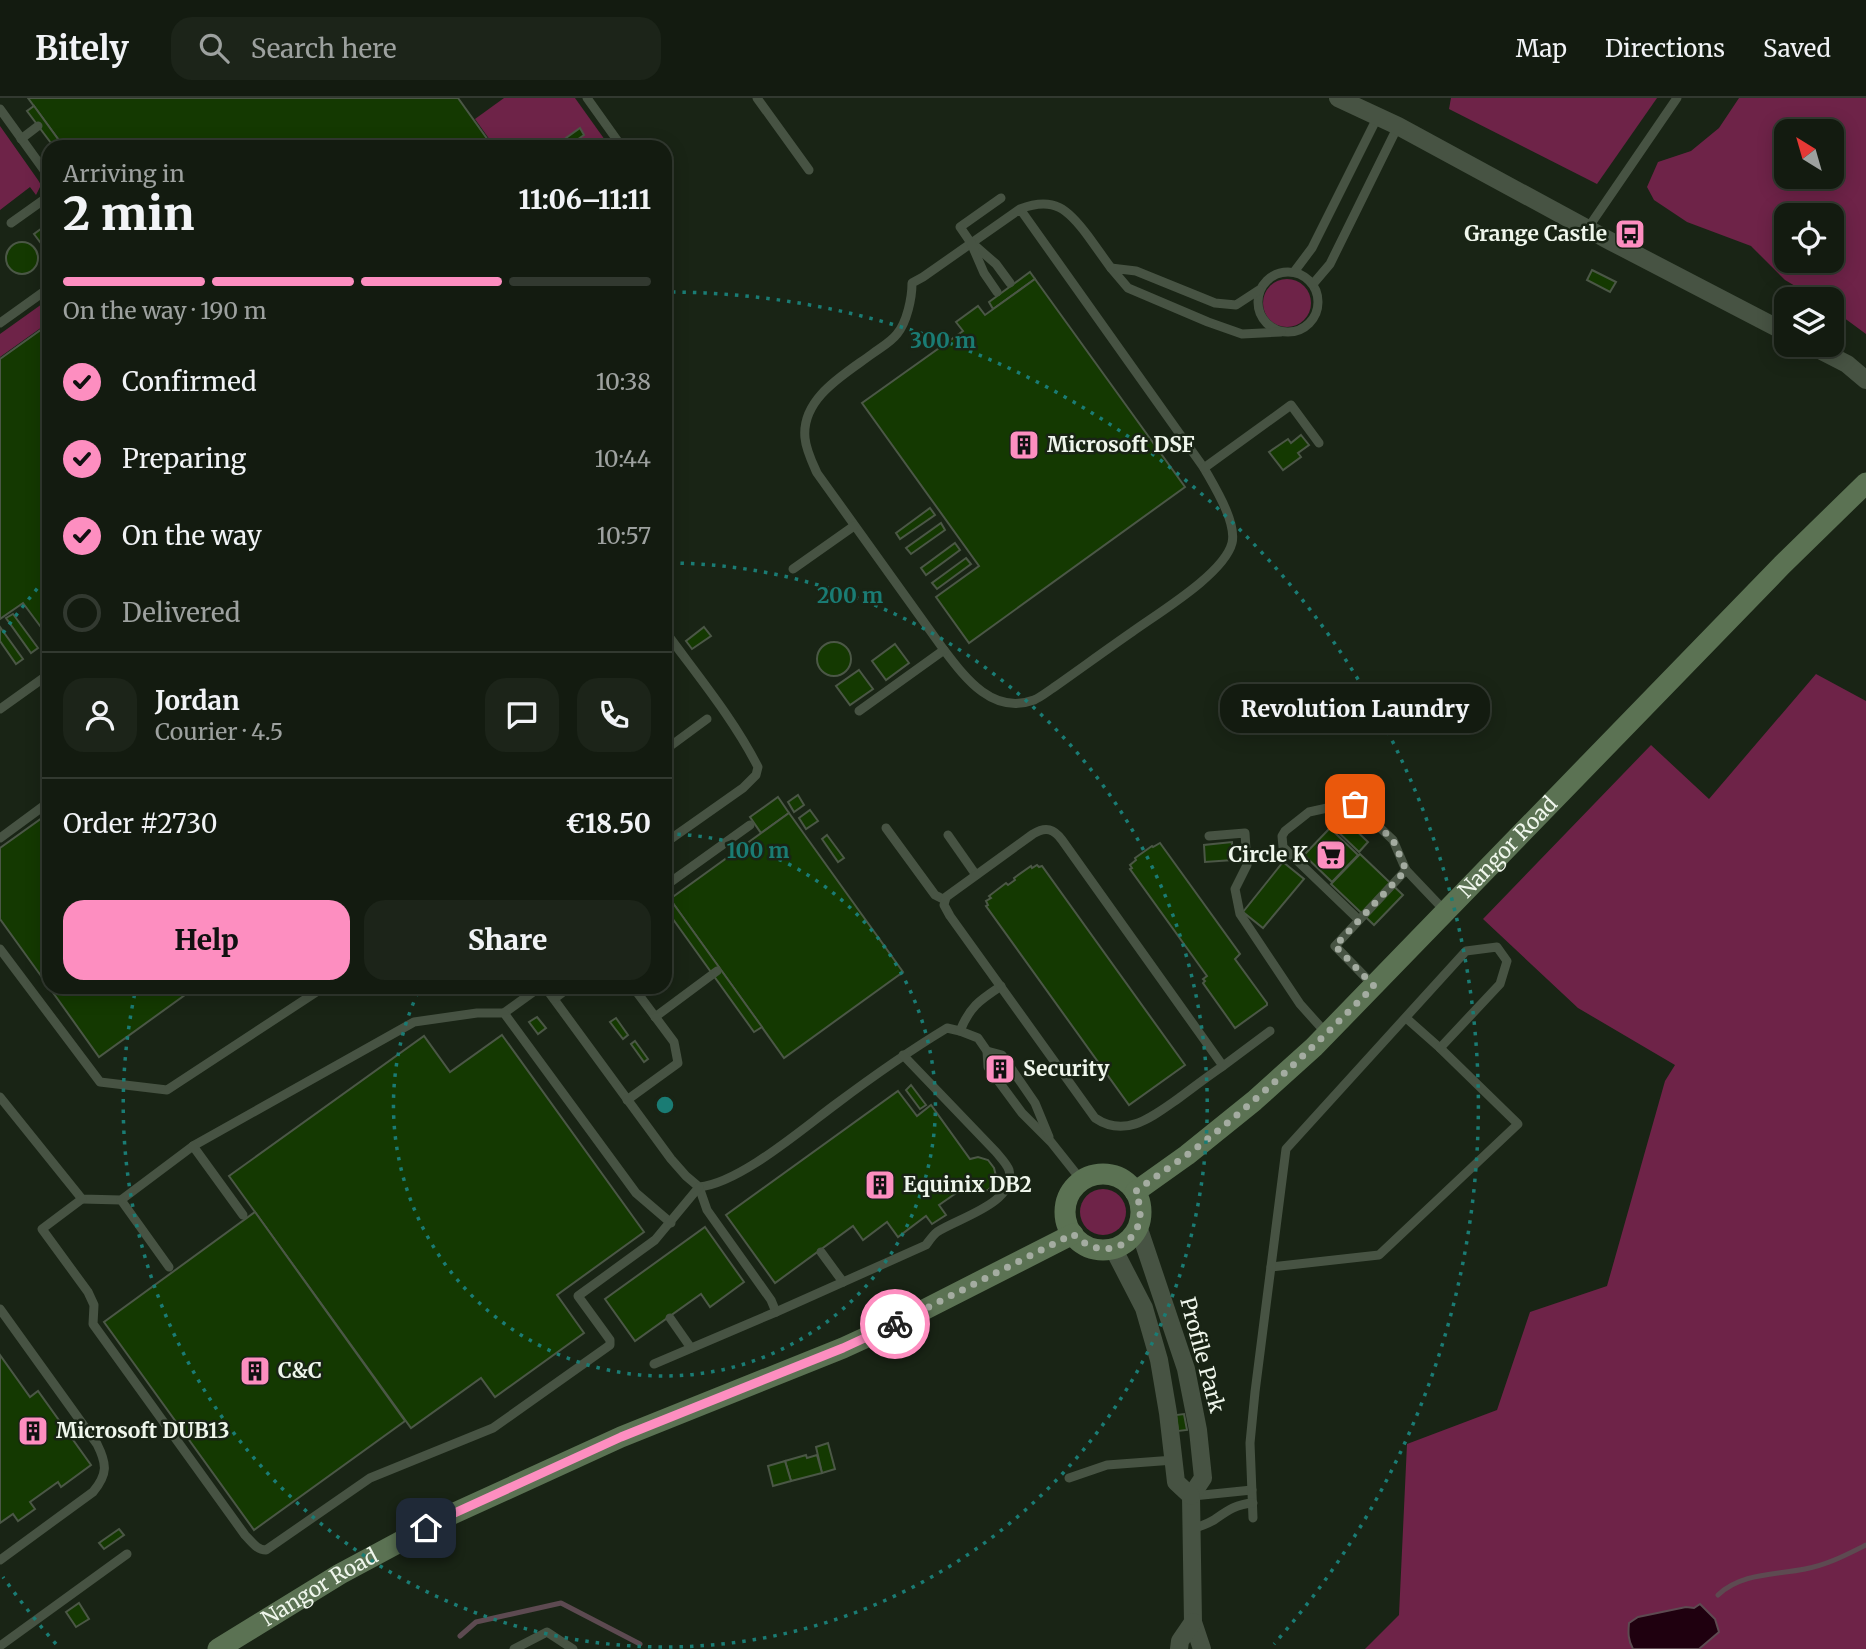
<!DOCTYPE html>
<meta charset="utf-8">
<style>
:root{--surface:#131b10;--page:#1c2419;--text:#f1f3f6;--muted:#9da19f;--line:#323930;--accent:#fd8ec0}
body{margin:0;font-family:Merriweather,serif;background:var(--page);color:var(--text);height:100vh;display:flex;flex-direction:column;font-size:26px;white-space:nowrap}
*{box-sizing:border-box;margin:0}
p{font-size:23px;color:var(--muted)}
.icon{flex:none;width:38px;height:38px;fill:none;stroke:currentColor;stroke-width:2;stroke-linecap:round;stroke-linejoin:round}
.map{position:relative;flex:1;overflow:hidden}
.sheet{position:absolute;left:42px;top:42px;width:630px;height:854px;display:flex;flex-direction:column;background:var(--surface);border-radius:21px;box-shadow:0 4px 18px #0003,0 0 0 2px var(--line)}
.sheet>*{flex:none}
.needle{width:46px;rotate:323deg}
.controls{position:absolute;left:1774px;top:21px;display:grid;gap:14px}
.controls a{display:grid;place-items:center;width:70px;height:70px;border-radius:14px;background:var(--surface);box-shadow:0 4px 18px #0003,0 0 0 2px var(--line);font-size:35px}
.pin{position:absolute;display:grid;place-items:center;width:60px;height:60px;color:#fff;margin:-30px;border-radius:14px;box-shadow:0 4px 10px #0006}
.courier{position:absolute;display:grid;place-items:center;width:70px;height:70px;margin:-35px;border:5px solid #fd8ec0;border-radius:50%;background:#fff;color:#222;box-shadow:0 2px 9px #0007}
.bubble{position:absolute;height:49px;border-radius:21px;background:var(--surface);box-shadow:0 4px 18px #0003,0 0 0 2px var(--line);font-size:23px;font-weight:800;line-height:49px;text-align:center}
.headline em{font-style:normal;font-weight:800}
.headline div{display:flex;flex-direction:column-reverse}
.headline{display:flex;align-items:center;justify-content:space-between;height:119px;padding:0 21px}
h1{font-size:46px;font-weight:800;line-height:52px}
.bar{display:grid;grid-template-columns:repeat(4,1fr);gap:10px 7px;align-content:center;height:84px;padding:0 21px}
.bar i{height:9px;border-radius:5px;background:var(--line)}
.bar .on{background:var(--accent)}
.bar p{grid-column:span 4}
.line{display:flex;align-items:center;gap:18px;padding:0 21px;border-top:2px solid var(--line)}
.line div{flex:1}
.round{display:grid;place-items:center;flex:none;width:74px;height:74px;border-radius:21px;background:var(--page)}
ol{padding:0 21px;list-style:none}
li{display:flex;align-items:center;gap:21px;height:77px}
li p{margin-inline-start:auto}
li .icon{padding:7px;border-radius:50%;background:var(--accent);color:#111;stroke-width:4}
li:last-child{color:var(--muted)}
li i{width:38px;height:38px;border:4px solid var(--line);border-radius:50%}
.primary-button{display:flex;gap:14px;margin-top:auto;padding:14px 21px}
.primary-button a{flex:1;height:80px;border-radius:21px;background:var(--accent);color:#111;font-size:28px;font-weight:800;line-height:80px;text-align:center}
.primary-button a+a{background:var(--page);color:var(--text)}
header{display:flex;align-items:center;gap:42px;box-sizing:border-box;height:98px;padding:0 35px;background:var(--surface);border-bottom:2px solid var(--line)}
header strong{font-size:33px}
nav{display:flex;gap:38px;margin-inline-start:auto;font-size:24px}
.search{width:490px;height:63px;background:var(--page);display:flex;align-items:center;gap:18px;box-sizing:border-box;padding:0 24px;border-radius:21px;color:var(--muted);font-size:26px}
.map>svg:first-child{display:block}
.green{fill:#6e2348;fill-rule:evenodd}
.water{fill:#1f000f;stroke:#5d4a51;stroke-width:2}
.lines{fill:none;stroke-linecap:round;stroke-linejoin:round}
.stream{stroke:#5d4a51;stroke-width:5}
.building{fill:#143901;stroke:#4b5746;stroke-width:2}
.lane{stroke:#475343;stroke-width:9}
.street{stroke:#475343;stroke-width:18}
.secondary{stroke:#5b7253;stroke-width:21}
.done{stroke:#a4aca1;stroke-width:7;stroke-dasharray:0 12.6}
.route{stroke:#fd8ec0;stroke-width:9}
.ring{fill:none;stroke:#1a7c74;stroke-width:3.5;stroke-dasharray:3.5 7}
.labels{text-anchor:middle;stroke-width:5;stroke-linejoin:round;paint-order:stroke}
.poi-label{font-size:21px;font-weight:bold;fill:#eff6ec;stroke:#192415;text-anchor:start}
.street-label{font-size:21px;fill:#eff6ec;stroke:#192415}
.centre{fill:#1a7c74;stroke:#192415;stroke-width:3.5}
.ring-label{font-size:21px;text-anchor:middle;font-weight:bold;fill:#1a7c74;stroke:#192415;stroke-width:5;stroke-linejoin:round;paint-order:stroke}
</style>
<header>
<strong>Bitely</strong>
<div class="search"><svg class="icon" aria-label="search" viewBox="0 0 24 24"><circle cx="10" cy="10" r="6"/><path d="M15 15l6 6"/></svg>Search here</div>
<nav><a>Map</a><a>Directions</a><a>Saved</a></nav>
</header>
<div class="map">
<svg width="1866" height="1551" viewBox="0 0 1866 1551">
<rect width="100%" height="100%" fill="#192415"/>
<g class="green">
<path d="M504,0H575L610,49H495L475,21Z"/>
<path d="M1451,0H1657L1597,86L1449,11Z"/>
<path d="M1739,0H1866V236L1832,211V201H1817L1785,182L1751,148L1687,124L1654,102L1647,89L1658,64L1691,53L1719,30ZM1787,33H1832V79H1787ZM1787,117H1832V163H1787Z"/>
<path d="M0,28L38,82L41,87L36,97L30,89L0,112Z"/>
<circle cx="1287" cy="205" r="24"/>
<path d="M49,201V224L0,259V236Z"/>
<path d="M1816,576L1866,603V1551H1365L1399,1517L1407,1346L1497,1312L1530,1214L1607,1188L1665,983L1675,967L1578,910L1483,821L1651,647L1709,701Z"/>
<circle cx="1103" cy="1114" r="23"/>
</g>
<path class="water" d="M1700,1506L1715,1521L1719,1534L1699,1551H1633C1628,1542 1628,1535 1629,1525L1638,1519L1686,1509L1694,1510Z"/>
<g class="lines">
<g class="stream">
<path d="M1718,1497C1741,1475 1775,1477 1805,1471C1827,1467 1846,1457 1866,1447"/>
<path d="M460,1538L476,1524L561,1505L640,1546"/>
</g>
</g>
<g class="building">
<path d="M28,0H458L493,49H64Z"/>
<path d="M34,8L63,48L54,49L27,13Z"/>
<path d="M580,30L584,37L571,46L566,40Z"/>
<path d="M49,125V156L34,136Z"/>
<circle cx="22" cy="160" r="16"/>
<path d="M1592,172L1616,184L1610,194L1587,182Z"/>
<path d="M1030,174L1035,181L993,211L989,204Z"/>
<path d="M1035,181L1185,389L969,545L936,499L979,468L862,305L963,233L956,224L978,208L985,217Z"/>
<path d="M49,226V540L23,505L0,521V261Z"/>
<path d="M1301,337L1309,347L1298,355L1301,359L1283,372L1269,354L1288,341L1291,345Z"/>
<path d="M930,410L935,417L900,441L896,435Z"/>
<path d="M941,425L945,432L911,456L906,450Z"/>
<path d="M955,445L960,452L926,477L921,470Z"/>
<path d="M966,460L971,466L937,491L932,485Z"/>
<path d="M13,516L38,550L31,555L6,520Z"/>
<path d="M0,529L23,561L16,566L0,543Z"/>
<path d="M704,529L711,538L692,551L686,543Z"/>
<circle cx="834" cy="561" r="17"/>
<path d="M895,546L909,565L886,582L872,563Z"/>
<path d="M859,572L873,591L850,607L836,588Z"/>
<path d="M798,697L804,707L794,714L788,704Z"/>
<path d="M778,699L789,715L761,735L750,719Z"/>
<path d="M810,712L818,723L806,731L799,720Z"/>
<path d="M49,715V889L0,821V750Z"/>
<path d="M789,715L903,874L784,960L670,801Z"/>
<path d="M1343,720L1368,744L1359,754L1334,730Z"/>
<path d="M1330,730L1358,757L1332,784L1304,757Z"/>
<path d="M827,737L844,760L838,764L822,741Z"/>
<path d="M1232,744L1233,762L1205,764L1204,747Z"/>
<path d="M1160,745L1240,856L1235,861L1267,905V907L1235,930L1203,885L1205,883L1203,881L1207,878L1130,771L1132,770L1130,767L1136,762L1135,760L1152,748L1153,749Z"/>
<path d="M1360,756L1403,797L1374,827L1331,786Z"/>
<path d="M1283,764L1304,781L1263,830L1243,814Z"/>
<path d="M1037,767L1039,769L1042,768L1185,967L1129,1007L986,808L988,807L986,803L991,800L989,798L1006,785L1008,787L1015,782L1014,780L1031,768L1032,770Z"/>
<path d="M670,801L762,929L754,934L665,810V804Z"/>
<path d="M49,889H196L99,959Z"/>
<path d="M537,919L546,930L538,936L529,924Z"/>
<path d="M616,920L628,937L623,941L610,924Z"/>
<path d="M502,937L644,1134L557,1197L584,1235L495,1299L481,1280L411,1330L229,1078L424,938L450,974Z"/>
<path d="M635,943L648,961L644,964L631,946Z"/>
<path d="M996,961L1009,977L1003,982L990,965Z"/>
<path d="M911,987L926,1007L920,1011L906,992Z"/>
<path d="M898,993L917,1018L931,1007L970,1061L978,1059L988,1062L994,1070L996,1078L994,1086L988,1092L980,1095L972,1093L965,1089L939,1107L946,1117L932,1126L926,1118L898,1139L887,1124L863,1142L853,1128L775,1185L726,1117Z"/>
<path d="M255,1114L405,1323L254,1432L104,1224Z"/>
<path d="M705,1129L744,1184L710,1209L701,1196L635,1243L605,1201Z"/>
<path d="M0,1257L30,1299L38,1293L91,1367L61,1389L58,1384L30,1404L35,1411L18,1423L13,1416L0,1425Z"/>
<path d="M1184,1316L1187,1332L1178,1333L1176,1317Z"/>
<path d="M828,1345L835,1371L822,1375L816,1349Z"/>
<path d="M806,1357L807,1360L817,1357L822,1375L791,1383L785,1363Z"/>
<path d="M785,1363L791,1383L773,1388L768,1368Z"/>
<path d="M119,1431L124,1437L104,1451L99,1445Z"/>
<path d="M79,1505L89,1521L76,1529L66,1514Z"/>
</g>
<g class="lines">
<g class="lane">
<path d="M587,0L622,49"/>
<path d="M757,0L809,72"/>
<path d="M0,11L49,79"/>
<path d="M21,41L38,28"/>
<path d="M1020,111L1204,370C1214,388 1237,424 1232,445C1224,476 1158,515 1132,534C1106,552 1080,571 1053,590C1047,594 1041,599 1034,602C993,617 966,581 944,552L817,375C812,364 806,352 805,340C801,300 845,276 872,256C880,250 891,244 897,236C907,224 912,200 912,185L923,179L1020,111C1054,98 1068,111 1088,138C1096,149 1103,159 1111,170"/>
<path d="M11,125L49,98"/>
<path d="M1588,130L1677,0"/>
<path d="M973,146L996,166L1010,185"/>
<circle cx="1288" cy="204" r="30"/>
<path d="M1294,174L1312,150L1378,18"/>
<path d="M1313,186L1330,166L1398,28"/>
<path d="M1259,192L1236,207L1215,205L1136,173L1111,170L1128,190L1208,224L1242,236L1281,234"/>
<path d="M997,194L984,175L971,145L960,129L1001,100"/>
<path d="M0,225L49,190"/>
<path d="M1204,370L1291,307L1319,345"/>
<path d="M793,471L854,428"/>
<path d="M665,533C697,577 733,620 758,669L756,677L743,690L665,745"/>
<path d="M0,611L49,576"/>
<path d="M859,613L944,552"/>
<path d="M665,652L707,621"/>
<path d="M886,730L935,797L945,802"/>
<path d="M948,737L976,777"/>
<path d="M1209,738L1245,735L1247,767L1235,791L1240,816L1300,906L1326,935"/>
<path d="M0,740L49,704"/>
<path d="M665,788L750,727"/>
<path d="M1359,822L1283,749L1282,738L1285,733L1309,714L1350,705L1358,709L1393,742L1406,772"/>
<path d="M0,851L100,984L167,992L324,889"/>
<path d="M1373,887L1335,848L1406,772L1445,813"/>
<path d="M545,889L671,1061L686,1078L699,1089C740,1085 802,1031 836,1006C872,979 909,953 947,930L960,933L978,940L987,953L988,969L1022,1015L1051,1044L1082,1083"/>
<path d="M554,901L570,889"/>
<path d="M504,915L540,889"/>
<path d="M655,919L717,873"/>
<path d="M960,933C970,908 980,902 1001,888"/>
<path d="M987,953L1002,957L1035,1005L1049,1039"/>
<path d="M1223,968C1208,978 1194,989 1179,1000C1153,1018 1126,1041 1095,1020L950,818L944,807L946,799L1033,736C1046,728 1054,731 1062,742L1223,968L1270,933"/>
<path d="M0,999L82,1101L121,1102L193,1048L414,924L477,915H504L636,1095L671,1125"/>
<path d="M627,1002L678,965L674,944L633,889"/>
<path d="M193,1048L243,1117"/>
<path d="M699,1089L707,1112L771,1202L776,1214"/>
<path d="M82,1101L42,1131L88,1194L94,1207L93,1226L245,1437C252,1444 257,1452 266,1452L370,1380L493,1330L610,1247V1242L578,1198L655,1142L699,1089"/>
<path d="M121,1102L169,1169"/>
<path d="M821,1154L843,1184"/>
<path d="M1271,1169L1379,1157L1518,1026L1440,950L1406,920"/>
<path d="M0,1211L97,1346C107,1366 108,1376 93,1394L0,1462"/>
<path d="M670,1220L691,1250"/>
<path d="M654,1266L776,1214L926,1147C929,1143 933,1137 937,1134C958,1120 1017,1105 1009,1072C1007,1066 1000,1059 996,1054L903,957"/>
<path d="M1069,1380L1107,1367L1174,1362"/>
<path d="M1193,1398L1252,1392"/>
<path d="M1253,1420L1250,1345L1255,1294L1286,1051L1466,853L1497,849L1507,863L1500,886L1440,950"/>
<path d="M1191,1431C1199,1429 1207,1426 1214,1422C1227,1413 1236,1406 1253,1405"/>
<path d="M0,1548L127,1456"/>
<path d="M514,1551L547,1534L573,1551"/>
</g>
<g class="street">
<path d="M1338,0L1398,28L1610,143L1787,235"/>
<path d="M1810,247L1847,266L1866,282"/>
<path d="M1138,1128L1186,1271L1198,1332L1203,1380L1191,1398L1193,1524L1202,1551"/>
<path d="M1113,1150L1144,1210L1159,1262L1168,1315L1176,1384L1191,1398"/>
<path d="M1179,1551L1180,1543L1193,1524"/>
</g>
<g class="secondary">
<circle cx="1103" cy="1114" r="38"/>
<path id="s1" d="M1135,1094L1187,1057L1254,1003L1314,949L1782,467L1866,385"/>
<path id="s2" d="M218,1551L340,1476L448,1418L621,1339L843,1250L904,1222L1073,1136"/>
</g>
</g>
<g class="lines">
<path class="done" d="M895,1226L1073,1136C1108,1171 1156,1138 1135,1094C1152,1081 1170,1069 1187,1057C1254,1006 1315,948 1374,888L1335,848L1406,772L1393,742L1355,706"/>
<path class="route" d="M426,1430L448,1418L621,1339L843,1250L895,1226"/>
</g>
<g class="ring">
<path d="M667 736A271 271 0 1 1 420 890"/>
<path d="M670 465A542 542 0 1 1 136 890"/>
<path d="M56 1546A813 813 0 0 1 3 1479M3 535A813 813 0 0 1 47 479M672 194A813 813 0 0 1 1274 1546"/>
</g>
<defs>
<g id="bus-square" transform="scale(1.575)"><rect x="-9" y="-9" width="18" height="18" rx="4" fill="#fd8ec0" stroke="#192415"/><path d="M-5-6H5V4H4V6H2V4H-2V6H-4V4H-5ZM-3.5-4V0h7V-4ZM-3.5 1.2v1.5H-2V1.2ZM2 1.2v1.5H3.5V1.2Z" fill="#111"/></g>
<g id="building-square" transform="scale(1.575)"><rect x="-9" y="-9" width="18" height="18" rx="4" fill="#fd8ec0" stroke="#192415"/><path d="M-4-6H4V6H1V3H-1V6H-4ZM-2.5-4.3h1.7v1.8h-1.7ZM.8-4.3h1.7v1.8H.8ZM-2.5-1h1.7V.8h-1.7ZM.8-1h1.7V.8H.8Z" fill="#111"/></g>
<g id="supermarket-square" transform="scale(1.575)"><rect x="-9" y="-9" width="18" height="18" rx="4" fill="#fd8ec0" stroke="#192415"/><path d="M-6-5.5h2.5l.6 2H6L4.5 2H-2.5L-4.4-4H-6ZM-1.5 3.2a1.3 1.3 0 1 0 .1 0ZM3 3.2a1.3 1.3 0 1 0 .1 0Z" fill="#111"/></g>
</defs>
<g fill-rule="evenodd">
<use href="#bus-square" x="1630" y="136"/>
<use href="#building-square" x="1024" y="347"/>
<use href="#supermarket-square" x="1331" y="757"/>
<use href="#building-square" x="1000" y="971"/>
<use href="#building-square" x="880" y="1087"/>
<use href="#building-square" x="255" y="1273"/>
<use href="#building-square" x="33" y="1333"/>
</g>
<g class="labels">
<g class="poi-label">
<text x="1607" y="143" text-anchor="end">Grange Castle</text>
<text x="1047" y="354">Microsoft DSF</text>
<text x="1308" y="764" text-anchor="end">Circle K</text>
<text x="1023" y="978">Security</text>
<text x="903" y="1094">Equinix DB2</text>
<text x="278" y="1280">C&amp;C</text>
<text x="56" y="1340">Microsoft DUB13</text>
</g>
<g class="street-label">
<text dy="7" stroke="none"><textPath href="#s1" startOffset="509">Nangor Road</textPath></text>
<text transform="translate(1202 1257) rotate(75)" y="7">Profile Park</text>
<text dy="7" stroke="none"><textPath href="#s2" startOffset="119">Nangor Road</textPath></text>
</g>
</g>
<circle cx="665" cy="1007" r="10" class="centre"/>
<g class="ring-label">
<text x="943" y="250">300 m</text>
<text x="850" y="505">200 m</text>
<text x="758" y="760">100 m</text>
</g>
</svg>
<div class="controls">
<a><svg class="needle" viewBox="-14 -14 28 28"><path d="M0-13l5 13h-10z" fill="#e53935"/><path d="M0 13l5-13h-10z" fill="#9da19f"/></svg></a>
<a><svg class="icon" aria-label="locate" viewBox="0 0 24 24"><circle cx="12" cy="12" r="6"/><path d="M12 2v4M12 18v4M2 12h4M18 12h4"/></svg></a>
<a><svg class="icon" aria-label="layers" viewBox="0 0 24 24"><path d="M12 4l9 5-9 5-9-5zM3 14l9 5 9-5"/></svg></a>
</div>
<div class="pin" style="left:1355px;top:706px;background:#ea580c"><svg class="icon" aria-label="bag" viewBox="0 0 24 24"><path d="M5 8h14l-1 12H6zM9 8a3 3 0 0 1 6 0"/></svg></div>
<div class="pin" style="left:426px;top:1430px;background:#1f2937"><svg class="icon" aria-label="home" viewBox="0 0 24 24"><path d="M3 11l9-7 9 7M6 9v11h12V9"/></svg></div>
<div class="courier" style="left:895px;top:1226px"><svg class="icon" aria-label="bike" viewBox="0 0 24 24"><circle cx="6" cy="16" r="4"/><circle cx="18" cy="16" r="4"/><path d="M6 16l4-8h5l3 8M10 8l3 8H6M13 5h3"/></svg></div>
<div class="bubble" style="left:1220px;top:586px;width:270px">Revolution Laundry</div>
<section class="sheet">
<div class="headline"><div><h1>2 min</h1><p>Arriving in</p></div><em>11:06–11:11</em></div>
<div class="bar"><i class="on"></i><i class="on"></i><i class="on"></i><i></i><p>On the way · 190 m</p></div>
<ol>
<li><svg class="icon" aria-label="check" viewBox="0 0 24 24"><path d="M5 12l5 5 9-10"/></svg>Confirmed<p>10:38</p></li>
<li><svg class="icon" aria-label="check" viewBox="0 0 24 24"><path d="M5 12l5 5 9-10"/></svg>Preparing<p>10:44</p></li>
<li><svg class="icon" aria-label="check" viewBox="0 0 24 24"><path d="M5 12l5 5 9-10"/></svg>On the way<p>10:57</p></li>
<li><i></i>Delivered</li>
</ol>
<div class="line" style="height:126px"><a class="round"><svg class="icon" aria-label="person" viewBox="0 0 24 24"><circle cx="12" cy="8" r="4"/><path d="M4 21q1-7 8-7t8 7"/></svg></a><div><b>Jordan</b><p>Courier · 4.5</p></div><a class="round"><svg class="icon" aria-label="chat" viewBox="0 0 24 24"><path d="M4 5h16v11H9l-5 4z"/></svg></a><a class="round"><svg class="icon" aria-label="phone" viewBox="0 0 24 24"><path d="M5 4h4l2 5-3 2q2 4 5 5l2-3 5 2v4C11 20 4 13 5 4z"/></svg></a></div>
<div class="line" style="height:91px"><div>Order #2730</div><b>€18.50</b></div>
<div class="primary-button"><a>Help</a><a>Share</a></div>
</section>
</div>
